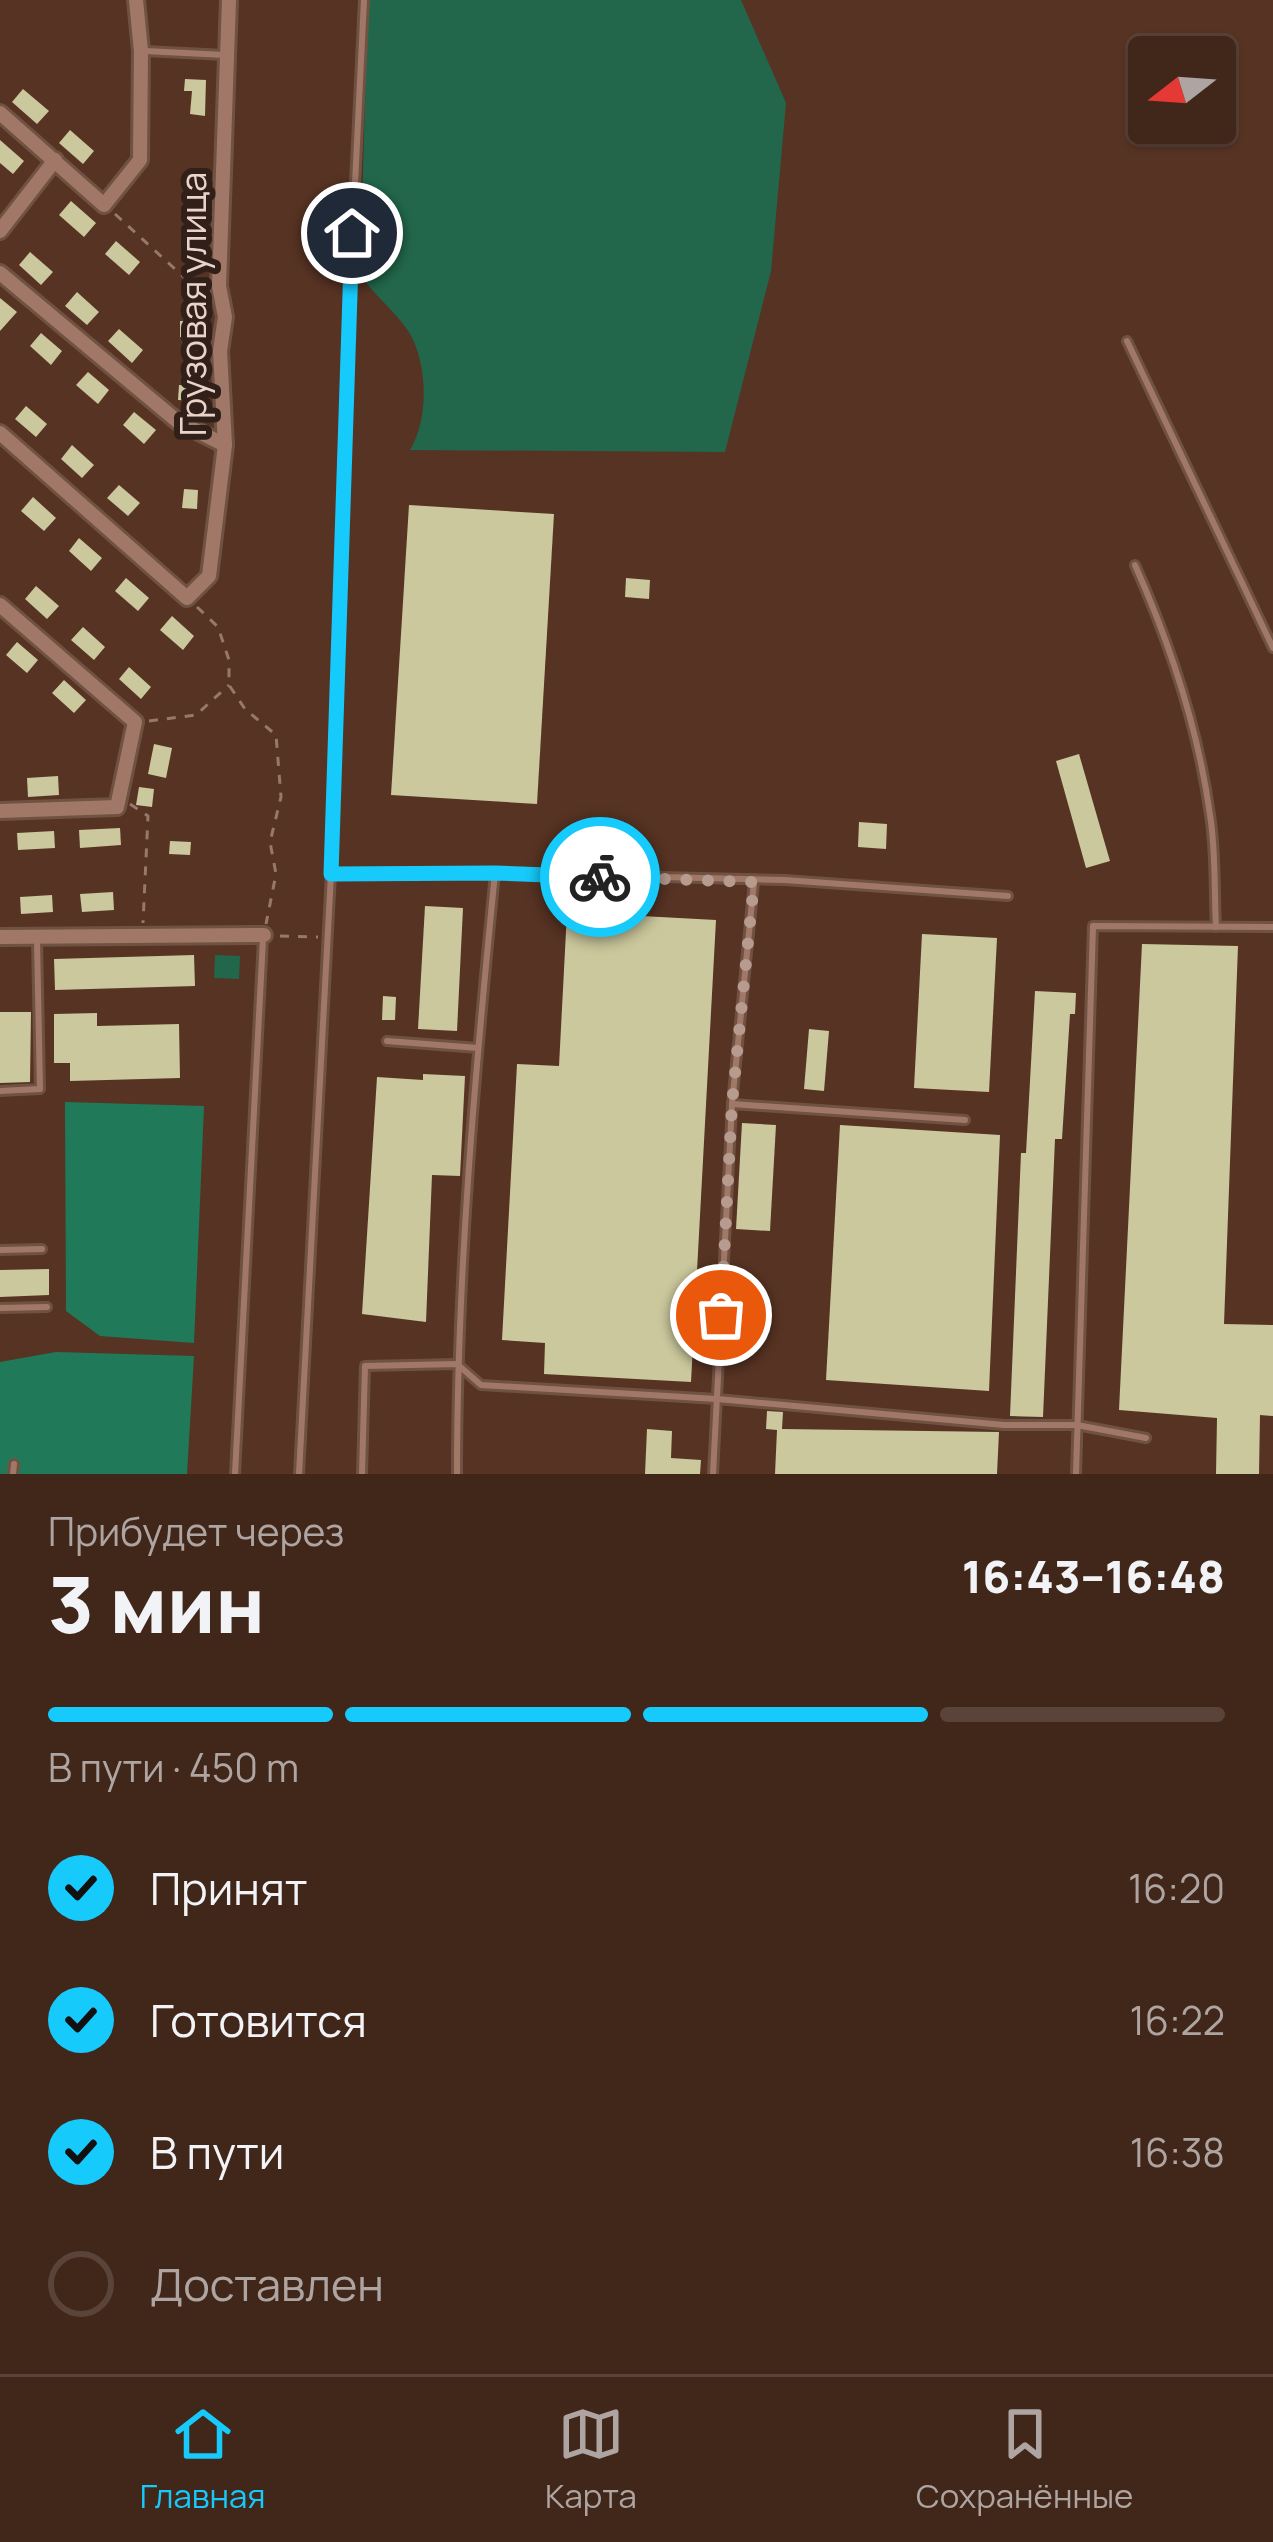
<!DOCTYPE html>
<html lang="ru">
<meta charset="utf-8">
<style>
:root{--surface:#41261a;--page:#4c3227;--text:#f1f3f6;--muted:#aea5a2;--line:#5a4339;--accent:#16cafb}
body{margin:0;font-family:Manrope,sans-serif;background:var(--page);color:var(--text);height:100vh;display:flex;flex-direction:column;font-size:45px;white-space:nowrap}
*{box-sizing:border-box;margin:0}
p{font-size:39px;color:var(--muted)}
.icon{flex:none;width:66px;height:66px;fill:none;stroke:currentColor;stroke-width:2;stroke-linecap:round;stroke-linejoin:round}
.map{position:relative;height:1474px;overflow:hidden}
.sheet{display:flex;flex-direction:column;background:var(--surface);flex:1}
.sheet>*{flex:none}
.needle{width:78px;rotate:253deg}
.tools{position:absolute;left:1128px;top:36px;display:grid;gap:24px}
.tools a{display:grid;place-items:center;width:108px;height:108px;border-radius:12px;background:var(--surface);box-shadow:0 3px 9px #0004,0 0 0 3px var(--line);font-size:60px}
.pin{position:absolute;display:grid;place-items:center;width:102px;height:102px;color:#fff;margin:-51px;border:6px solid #fff;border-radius:50%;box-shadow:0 3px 12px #0007}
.courier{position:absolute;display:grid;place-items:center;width:120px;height:120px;margin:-60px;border:9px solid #16cafb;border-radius:50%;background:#fff;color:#222;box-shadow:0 3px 15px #0007}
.headline em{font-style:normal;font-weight:800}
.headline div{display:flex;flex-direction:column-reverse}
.headline{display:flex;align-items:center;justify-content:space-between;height:204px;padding:0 48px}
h1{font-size:78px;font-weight:800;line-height:90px}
.bar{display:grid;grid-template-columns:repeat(4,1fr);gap:18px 12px;align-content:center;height:144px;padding:0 48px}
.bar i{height:15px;border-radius:9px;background:var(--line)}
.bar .on{background:var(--accent)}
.bar p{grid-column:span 4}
ol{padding:0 48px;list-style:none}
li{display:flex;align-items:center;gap:36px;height:132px}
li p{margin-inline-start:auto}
li .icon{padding:12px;border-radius:50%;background:var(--accent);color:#111;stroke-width:4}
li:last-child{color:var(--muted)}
li i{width:66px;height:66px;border:6px solid var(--line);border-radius:50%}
.menu{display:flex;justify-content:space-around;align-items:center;height:168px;border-top:3px solid var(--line);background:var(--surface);font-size:33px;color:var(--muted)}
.menu a{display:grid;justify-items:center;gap:6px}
.menu .on{color:var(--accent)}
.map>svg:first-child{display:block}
.green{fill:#22674c}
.forest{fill:#207a59}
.building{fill:#cbc89d}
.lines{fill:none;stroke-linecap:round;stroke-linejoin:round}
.service-casing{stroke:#705243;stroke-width:12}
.minor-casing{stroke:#705243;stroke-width:20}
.path{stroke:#97796c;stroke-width:3;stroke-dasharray:9 9;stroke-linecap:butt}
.service{stroke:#a17867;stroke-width:6}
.minor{stroke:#a17867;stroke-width:14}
.done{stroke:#b79b8f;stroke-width:12;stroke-dasharray:0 21.6}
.route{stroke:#16cafb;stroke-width:15}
.labels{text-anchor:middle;stroke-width:12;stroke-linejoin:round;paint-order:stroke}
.street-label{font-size:36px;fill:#ead3c9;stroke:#302019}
</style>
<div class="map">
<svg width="1273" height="1474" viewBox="0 0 1273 1474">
<rect width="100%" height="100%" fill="#573323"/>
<g class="green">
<path d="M368,0H741L786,103L771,271L725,452L410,450C429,419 428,364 409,332C396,312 374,295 360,275Z"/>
<path d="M215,955L240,956L239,979L214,978Z"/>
</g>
<g class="forest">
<path d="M65,1102L204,1106L194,1343L100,1336L66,1311Z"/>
<path d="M56,1352L194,1356L187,1474H0V1362Z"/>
</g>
<g class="building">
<path d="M185,79L206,80L205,116L190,114L192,91H184Z"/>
<path d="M23,89L49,111L37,124L12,102Z"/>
<path d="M70,130L94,151L83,164L59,143Z"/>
<path d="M0,140L24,161L13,174L0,163Z"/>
<path d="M71,201L96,223L84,237L59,215Z"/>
<path d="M116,241L140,262L129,275L105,254Z"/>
<path d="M30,252L53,272L41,285L19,265Z"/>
<path d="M77,292L99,312L87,325L65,306Z"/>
<path d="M0,298L17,312L0,331Z"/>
<path d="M180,321H199V338L180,337Z"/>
<path d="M119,329L143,350L132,363L108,341Z"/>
<path d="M41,333L62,351L51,365L30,346Z"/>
<path d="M88,372L109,390L98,404L76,385Z"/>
<path d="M179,385L199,386V401L178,400Z"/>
<path d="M26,406L47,424L36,437L15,419Z"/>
<path d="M134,412L156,430L144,444L123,425Z"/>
<path d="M72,445L94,465L82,478L61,459Z"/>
<path d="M119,485L140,503L128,516L107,498Z"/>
<path d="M184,489L198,490L197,509L182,508Z"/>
<path d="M33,497L56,518L44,531L21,511Z"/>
<path d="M409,505L554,514L537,804L391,795Z"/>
<path d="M79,538L102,558L91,571L69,551Z"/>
<path d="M126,578L149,598L138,611L115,591Z"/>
<path d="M626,578L650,580L649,599L625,597Z"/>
<path d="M36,586L59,606L47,619L25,599Z"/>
<path d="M172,616L194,636L183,650L160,630Z"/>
<path d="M83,627L105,647L94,660L71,640Z"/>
<path d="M17,642L38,660L27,673L6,655Z"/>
<path d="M129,667L151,687L141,699L119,679Z"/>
<path d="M64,680L86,700L74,713L52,693Z"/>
<path d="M154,744L172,748L166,778L148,774Z"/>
<path d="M1079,754L1110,861L1086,868L1056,761Z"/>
<path d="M58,776L59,795L28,797L27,778Z"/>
<path d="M139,787L154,789L152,807L136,805Z"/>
<path d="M859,822L887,824L886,849L858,847Z"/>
<path d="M120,828L121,845L80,848L79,830Z"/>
<path d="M54,831L55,848L18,850L17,833Z"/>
<path d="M170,841L191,842L190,855L169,854Z"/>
<path d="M113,892L114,910L82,912L80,894Z"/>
<path d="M52,895L53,912L21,914L20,897Z"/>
<path d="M425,906L463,908L457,1031L418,1029Z"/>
<path d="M567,912L716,920L691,1382L544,1374L545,1343L502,1340L517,1064L559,1066Z"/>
<path d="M922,934L997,938L989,1092L914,1088Z"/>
<path d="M1142,944L1238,946L1224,1324L1273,1325V1416L1260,1415L1259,1474H1216L1217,1418L1119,1410Z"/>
<path d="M194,955L195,986L55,990L54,959Z"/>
<path d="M1035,991L1076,993L1075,1014H1070L1062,1139H1055L1043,1417L1010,1416L1021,1153H1026Z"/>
<path d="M383,996L396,997L395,1020H382Z"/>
<path d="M0,1012H31L30,1082L0,1083Z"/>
<path d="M97,1013V1026L179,1024L180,1078L70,1081V1063H54V1014Z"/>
<path d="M809,1029L829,1031L824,1091L804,1089Z"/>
<path d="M423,1074L465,1076L460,1176L432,1175L426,1322L362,1314L377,1077L423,1080Z"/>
<path d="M742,1123L776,1125L770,1231L736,1229Z"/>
<path d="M840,1125L1000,1135L989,1391L826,1380Z"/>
<path d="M49,1269V1295L0,1297V1270Z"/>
<path d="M767,1411L783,1412L782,1429L999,1432L997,1474H775L777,1430L766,1429Z"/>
<path d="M647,1429L672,1431L671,1458L701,1460L700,1474H645Z"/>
</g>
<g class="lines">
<g class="service-casing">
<g id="service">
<path d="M145,51L225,55"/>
<path d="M1127,341L1273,648"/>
<path d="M1135,565C1171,646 1198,727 1210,815C1216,851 1214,890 1216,927"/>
<path d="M331,874L495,873L785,880L1008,896"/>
<path d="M387,1041L478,1048"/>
<path d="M0,1091L40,1089L37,941"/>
<path d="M732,1104L965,1120"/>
<path d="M0,1250L42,1249"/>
<path d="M0,1308L47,1307"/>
<path d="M13,1474L14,1464"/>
<path d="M235,1474L263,939"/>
<path d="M299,1474L331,874L348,326L364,0"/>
<path d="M362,1474L365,1366L457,1364L481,1385L717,1399L1004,1425H1077L1146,1438"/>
<path d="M457,1474C457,1273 475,1073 495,873"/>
<path d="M713,1474L732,1104L754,882"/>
<path d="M1076,1474L1093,926L1273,927"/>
</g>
</g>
<g class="minor-casing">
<g id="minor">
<path d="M0,113L104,205L140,160L141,51L136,0"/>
<path d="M0,231L55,160"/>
<path d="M0,273L177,421L225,445"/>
<path d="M0,433L187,598L209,576L225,445L220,351L225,317L219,286L229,0"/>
<path d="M0,605L135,722L117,807L0,811"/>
<path d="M0,937L264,935"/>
</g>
</g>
<g class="path">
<path d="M115,214L187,280L206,283"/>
<path d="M197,607L218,627L229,660V685L245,709L276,735L281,797L270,842L276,874L266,924"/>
<path d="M149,721L196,715L229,685"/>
<path d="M130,804L148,816L143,923"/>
<path d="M280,936L318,937"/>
</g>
<use href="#service" class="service"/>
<use href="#minor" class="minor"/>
</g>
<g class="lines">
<path class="done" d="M600,877L754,882L732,1104L721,1315"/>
<path class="route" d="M352,233L331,874L495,873L600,877"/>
</g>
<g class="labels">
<g class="street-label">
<text transform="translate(193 304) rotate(-90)" y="13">Грузовая улица</text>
</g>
</g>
</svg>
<div class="tools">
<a><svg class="needle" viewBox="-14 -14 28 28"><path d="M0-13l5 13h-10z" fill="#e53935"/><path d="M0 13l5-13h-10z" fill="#aea5a2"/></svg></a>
</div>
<div class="pin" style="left:721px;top:1315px;background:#ea580c"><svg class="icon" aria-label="bag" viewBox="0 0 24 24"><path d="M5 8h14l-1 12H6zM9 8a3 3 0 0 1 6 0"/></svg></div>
<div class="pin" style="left:352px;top:233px;background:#1f2937"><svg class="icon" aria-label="home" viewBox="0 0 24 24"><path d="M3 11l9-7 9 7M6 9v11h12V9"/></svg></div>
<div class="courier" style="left:600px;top:877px"><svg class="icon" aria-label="bike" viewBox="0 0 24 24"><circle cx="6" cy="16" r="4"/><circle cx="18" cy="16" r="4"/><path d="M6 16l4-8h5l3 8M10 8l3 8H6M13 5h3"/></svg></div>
</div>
<section class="sheet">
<div class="headline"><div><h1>3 мин</h1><p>Прибудет через</p></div><em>16:43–16:48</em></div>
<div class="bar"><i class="on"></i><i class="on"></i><i class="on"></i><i></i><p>В пути · 450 m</p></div>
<ol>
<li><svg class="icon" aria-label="check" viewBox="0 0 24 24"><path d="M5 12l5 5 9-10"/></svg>Принят<p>16:20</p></li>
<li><svg class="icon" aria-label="check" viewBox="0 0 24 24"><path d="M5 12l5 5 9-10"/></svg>Готовится<p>16:22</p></li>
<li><svg class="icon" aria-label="check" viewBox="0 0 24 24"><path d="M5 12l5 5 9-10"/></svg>В пути<p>16:38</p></li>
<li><i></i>Доставлен</li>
</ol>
</section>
<nav class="menu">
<a class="on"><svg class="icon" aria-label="home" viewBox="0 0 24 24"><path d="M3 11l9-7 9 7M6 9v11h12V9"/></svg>Главная</a>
<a><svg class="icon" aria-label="map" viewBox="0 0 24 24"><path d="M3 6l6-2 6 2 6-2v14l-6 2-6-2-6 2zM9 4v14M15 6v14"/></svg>Карта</a>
<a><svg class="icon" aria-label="saved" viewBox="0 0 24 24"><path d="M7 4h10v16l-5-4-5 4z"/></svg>Сохранённые</a>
</nav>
